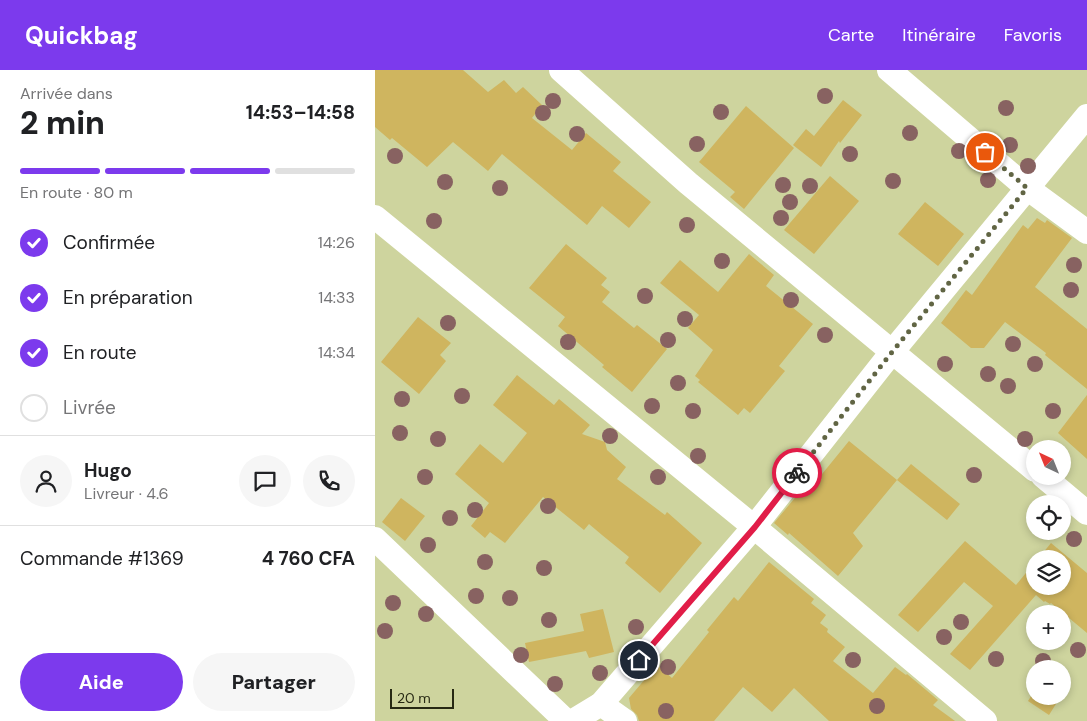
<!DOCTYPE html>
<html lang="fr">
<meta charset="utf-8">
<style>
:root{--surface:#fff;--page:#f6f6f6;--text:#202124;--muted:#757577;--line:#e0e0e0;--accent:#7c3aed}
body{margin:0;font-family:"DM Sans",sans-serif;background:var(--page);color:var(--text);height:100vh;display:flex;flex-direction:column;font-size:19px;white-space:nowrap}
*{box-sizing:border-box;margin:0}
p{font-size:16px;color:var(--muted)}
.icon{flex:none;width:28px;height:28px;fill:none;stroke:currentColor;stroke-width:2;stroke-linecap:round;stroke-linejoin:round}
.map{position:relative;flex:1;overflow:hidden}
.side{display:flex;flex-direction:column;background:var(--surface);width:375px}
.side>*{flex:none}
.needle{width:32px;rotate:317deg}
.controls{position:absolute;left:651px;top:370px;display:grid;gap:10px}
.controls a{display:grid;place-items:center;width:45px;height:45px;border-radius:50%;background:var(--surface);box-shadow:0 2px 8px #0003;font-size:25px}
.scale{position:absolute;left:15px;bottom:12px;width:64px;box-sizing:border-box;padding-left:5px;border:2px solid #272913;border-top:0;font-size:14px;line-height:18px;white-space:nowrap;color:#272913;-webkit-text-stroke:4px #ced49e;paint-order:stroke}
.pin{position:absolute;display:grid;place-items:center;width:42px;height:42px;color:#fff;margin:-21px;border:2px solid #fff;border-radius:50%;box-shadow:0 1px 5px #0007}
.courier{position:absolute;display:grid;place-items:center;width:50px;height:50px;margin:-25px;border:4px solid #e11d48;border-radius:50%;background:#fff;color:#222;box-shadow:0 1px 6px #0007}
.head em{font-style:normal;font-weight:800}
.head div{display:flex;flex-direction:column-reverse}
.head{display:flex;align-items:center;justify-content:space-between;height:85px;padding:0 20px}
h1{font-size:32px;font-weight:800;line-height:38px}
.bar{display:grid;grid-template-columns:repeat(4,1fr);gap:8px 5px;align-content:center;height:60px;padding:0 20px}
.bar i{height:6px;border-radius:4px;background:var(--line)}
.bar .on{background:var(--accent)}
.bar p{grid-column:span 4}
.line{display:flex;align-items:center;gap:12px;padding:0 20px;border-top:1px solid var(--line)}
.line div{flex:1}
.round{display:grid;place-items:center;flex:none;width:52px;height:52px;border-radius:26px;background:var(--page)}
ol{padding:0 20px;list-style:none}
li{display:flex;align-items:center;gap:15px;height:55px}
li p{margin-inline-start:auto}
li .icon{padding:5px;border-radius:50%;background:var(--accent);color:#fff;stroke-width:4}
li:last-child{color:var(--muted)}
li i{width:28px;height:28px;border:2px solid var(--line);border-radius:50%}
.primary-button{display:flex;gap:10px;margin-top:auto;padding:10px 20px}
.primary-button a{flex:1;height:58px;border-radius:30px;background:var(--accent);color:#fff;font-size:20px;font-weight:800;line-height:58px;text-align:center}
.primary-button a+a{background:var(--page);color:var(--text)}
header{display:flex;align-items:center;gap:30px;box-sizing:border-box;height:70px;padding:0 25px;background:var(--accent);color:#fff}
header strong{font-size:24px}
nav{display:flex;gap:28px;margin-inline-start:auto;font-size:18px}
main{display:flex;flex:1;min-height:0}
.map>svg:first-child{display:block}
.building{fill:#cfb55f}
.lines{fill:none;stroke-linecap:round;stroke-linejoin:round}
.minor{stroke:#fff;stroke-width:24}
.tree{fill:#886261}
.done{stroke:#616544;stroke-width:5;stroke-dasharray:0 9}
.route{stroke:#e11d48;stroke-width:6}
</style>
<header>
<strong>Quickbag</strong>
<nav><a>Carte</a><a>Itinéraire</a><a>Favoris</a></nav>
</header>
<main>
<section class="side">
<div class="head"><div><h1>2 min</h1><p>Arrivée dans</p></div><em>14:53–14:58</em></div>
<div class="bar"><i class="on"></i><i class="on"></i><i class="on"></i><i></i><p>En route · 80 m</p></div>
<ol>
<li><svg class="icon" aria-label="check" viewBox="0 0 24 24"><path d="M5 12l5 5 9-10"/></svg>Confirmée<p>14:26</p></li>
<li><svg class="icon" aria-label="check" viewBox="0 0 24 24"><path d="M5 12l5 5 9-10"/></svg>En préparation<p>14:33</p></li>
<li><svg class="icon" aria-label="check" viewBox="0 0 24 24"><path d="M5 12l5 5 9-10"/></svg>En route<p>14:34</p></li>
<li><i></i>Livrée</li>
</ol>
<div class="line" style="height:90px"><a class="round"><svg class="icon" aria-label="person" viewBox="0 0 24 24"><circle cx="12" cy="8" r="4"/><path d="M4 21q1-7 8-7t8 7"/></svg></a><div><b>Hugo</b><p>Livreur · 4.6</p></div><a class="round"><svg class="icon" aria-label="chat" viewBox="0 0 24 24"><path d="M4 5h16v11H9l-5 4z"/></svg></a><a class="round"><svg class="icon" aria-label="phone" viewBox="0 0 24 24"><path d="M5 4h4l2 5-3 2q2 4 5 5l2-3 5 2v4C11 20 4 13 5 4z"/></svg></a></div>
<div class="line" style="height:65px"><div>Commande #1369</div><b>4 760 CFA</b></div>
<div class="primary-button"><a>Aide</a><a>Partager</a></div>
</section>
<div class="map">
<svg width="712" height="651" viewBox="0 0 712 651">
<rect width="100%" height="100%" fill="#ced49e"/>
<g class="building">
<path d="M0,0H88L113,22L129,10L141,23L148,17L167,35L157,48L197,80L211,63L246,92L238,101L276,132L254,158L227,136L212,155L127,84L113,101L78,72L52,97L17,68L15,70L0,57Z"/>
<path d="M468,30L487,45L465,73L464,71L446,97L418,75L431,59L439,66Z"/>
<path d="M371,36L419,78L369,139L355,127L360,122L324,92Z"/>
<path d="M455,106L484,131L439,184L409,160Z"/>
<path d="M550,132L589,164L563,196L523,164Z"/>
<path d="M662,148L670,153L672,150L697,168L660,217L712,259V319L670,285L671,283L630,252L609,278H596L566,253L591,220L597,225L648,155L653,159Z"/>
<path d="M191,174L232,208L226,215L235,222L227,232L259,258L262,255L292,279L257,322L227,297L229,295L183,256L190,247L154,218Z"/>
<path d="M374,184L399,205L391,216L438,254L404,296L410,301L375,343L369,338L363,345L323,312L325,310L320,306L338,280L313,258L324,245L285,213L305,190L343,222Z"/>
<path d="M43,247L76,273L65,285L71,291L44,324L6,292Z"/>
<path d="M142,305L179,335L184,329L215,355L207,364L230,372L232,380L251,397L242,409L290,445L292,442L327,473L285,523L250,493L254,487L227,465L214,454L209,460L168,427L130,473L115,462L110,468L96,456L114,433L80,404L105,374L128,393L152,363L118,335Z"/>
<path d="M712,325V389L683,363Z"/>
<path d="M474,371L522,410L478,463L488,476L463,506L414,463L413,465L399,453L439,405L443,409Z"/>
<path d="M536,394L585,434L572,450L522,410Z"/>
<path d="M26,428L50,446L30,471L7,452Z"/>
<path d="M590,471L641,515L660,492V516H688V489H663L676,473L712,503V563L676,533L675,534L670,531L669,532L661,525L595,600L575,584L618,536L589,512L543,562L523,545Z"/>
<path d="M394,492L439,529L436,533L451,545L445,553L453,559L452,562L470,577L458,591L498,623L520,597L531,605L532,604L563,630L558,635L580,651H454L419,618L397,642L368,617L339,651H264L262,645L256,639L254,628L282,595L297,608L334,562L332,560L359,527L363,531Z"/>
<path d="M228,539L239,582L214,588L211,581L154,592L150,573L209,561L205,544Z"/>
<path d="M660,620V626H686L674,645L653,631Z"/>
</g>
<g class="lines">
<g class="minor">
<path d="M186,0L313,113L660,400"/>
<path d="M514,0L652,118L712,162"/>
<path d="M0,147L379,457L610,651"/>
<path d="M668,406L712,443"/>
<path d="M0,469L191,651"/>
<path d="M226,634L250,651"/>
<path d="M198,651L226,634L379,457L517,282L712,46"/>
</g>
</g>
<g class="tree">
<circle cx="450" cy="26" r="8"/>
<circle cx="178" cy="31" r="8"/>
<circle cx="631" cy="38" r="8"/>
<circle cx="346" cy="42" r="8"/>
<circle cx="168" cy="43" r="8"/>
<circle cx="535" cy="63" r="8"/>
<circle cx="202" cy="64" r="8"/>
<circle cx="322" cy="74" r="8"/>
<circle cx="635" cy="75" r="8"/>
<circle cx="584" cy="81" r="8"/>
<circle cx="475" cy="84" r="8"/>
<circle cx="20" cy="86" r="8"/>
<circle cx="653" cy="96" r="8"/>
<circle cx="613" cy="110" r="8"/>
<circle cx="518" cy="111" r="8"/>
<circle cx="70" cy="112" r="8"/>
<circle cx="408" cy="115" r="8"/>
<circle cx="435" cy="116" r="8"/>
<circle cx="125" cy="118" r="8"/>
<circle cx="415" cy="132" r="8"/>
<circle cx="406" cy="148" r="8"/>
<circle cx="59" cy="151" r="8"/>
<circle cx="312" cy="155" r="8"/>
<circle cx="347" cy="191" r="8"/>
<circle cx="699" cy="195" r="8"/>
<circle cx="696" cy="220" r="8"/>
<circle cx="270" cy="226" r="8"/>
<circle cx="416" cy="230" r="8"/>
<circle cx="310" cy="249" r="8"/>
<circle cx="73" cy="253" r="8"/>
<circle cx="450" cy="265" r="8"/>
<circle cx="293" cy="270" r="8"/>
<circle cx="193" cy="272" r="8"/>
<circle cx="638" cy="274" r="8"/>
<circle cx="570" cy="294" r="8"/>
<circle cx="660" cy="294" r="8"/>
<circle cx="613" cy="304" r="8"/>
<circle cx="303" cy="313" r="8"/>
<circle cx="633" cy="316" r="8"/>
<circle cx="87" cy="326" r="8"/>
<circle cx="27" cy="329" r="8"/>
<circle cx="277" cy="336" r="8"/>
<circle cx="318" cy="341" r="8"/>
<circle cx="678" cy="341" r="8"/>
<circle cx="25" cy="363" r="8"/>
<circle cx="235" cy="366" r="8"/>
<circle cx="63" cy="369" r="8"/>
<circle cx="650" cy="369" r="8"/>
<circle cx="323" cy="386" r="8"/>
<circle cx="599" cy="405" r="8"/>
<circle cx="50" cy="407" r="8"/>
<circle cx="283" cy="407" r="8"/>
<circle cx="173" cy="436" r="8"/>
<circle cx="100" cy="440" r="8"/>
<circle cx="75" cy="448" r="8"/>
<circle cx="699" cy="469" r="8"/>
<circle cx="53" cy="475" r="8"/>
<circle cx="110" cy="492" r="8"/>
<circle cx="169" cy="498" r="8"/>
<circle cx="101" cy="526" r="8"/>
<circle cx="135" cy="528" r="8"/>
<circle cx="18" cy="533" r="8"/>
<circle cx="51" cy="544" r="8"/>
<circle cx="174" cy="550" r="8"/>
<circle cx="586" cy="552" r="8"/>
<circle cx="261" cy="557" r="8"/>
<circle cx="10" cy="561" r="8"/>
<circle cx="569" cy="567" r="8"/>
<circle cx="703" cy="580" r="8"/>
<circle cx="146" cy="585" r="8"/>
<circle cx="621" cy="589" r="8"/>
<circle cx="478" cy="590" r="8"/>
<circle cx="668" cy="591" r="8"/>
<circle cx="293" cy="597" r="8"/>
<circle cx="225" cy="603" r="8"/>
<circle cx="180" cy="614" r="8"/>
<circle cx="502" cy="636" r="8"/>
<circle cx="291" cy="641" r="8"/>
</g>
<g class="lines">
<path class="done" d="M422,403L517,282L652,118L610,82"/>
<path class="route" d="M264,590L380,457L422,403"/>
</g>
</svg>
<div class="controls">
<a><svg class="needle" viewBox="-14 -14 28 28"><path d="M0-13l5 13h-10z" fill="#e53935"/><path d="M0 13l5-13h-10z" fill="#757577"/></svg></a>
<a><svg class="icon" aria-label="locate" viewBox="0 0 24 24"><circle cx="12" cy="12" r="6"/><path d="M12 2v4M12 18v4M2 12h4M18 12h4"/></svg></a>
<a><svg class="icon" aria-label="layers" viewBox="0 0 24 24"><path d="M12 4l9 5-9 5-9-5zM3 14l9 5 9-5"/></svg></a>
<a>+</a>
<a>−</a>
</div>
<div class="scale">20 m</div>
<div class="pin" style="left:610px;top:82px;background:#ea580c"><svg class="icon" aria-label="bag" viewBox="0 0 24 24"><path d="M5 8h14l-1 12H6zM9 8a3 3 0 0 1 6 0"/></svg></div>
<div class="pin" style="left:264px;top:590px;background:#1f2937"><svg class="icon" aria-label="home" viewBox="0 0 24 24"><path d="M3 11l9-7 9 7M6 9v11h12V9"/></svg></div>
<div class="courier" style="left:422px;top:403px"><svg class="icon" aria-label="bike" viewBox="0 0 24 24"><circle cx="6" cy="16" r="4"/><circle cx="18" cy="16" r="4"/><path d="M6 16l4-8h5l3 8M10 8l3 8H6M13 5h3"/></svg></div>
</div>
</main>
